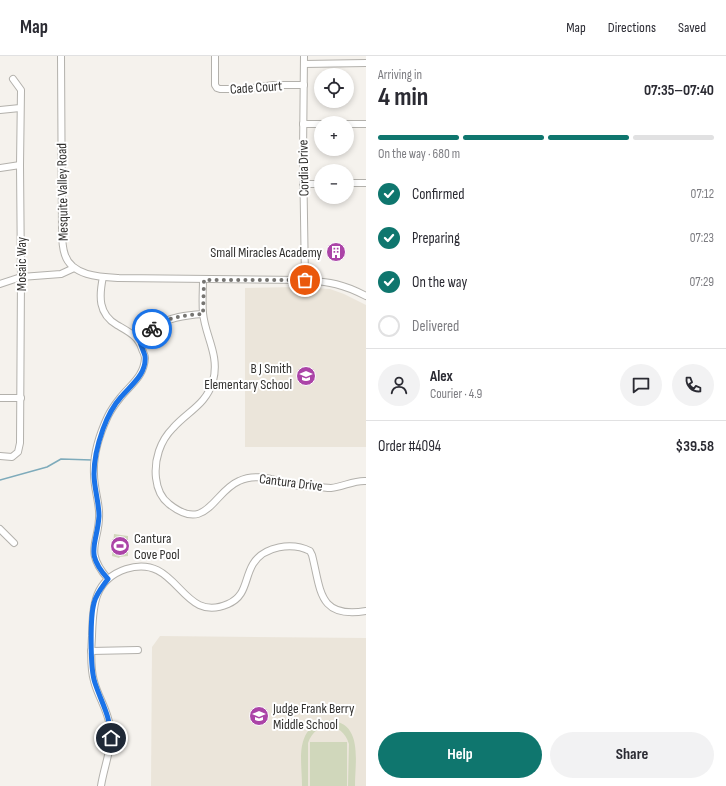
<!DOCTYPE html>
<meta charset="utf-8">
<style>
:root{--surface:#fff;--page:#f2f2f3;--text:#2b2b33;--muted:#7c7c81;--line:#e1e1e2;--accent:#0f766e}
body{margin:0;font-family:"Sofia Sans Condensed",sans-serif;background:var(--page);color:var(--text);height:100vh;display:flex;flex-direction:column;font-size:15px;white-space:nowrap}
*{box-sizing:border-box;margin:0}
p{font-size:13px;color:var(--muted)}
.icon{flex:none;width:22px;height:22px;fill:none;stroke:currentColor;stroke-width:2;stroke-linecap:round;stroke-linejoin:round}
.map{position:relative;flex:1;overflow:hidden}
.side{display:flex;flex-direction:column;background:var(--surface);width:360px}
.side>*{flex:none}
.controls{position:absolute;left:314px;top:12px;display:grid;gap:8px}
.controls a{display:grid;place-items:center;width:40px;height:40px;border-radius:50%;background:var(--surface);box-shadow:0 2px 6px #0003;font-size:20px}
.pin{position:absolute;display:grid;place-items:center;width:34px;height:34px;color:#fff;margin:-17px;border:2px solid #fff;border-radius:50%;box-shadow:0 1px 4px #0007}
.courier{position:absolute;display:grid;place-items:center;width:40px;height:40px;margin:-20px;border:3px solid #1a73e8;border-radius:50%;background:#fff;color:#222;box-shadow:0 1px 5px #0007}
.head em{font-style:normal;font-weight:700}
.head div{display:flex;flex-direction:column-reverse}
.head{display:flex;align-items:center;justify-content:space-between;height:68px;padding:0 12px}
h1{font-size:26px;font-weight:700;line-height:30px}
.bar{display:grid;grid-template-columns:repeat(4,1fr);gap:6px 4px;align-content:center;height:48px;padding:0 12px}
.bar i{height:5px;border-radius:3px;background:var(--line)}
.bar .active{background:var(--accent)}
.bar p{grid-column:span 4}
.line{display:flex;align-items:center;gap:10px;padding:0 12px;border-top:1px solid var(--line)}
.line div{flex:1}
.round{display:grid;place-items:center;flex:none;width:42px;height:42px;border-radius:21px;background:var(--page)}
ol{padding:0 12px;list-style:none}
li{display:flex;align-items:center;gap:12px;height:44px}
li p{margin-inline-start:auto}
li .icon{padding:4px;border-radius:50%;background:var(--accent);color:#fff;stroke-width:4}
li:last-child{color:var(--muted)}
li i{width:22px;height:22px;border:2px solid var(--line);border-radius:50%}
.primary-button{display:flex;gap:8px;margin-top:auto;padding:8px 12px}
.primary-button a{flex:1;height:46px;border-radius:24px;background:var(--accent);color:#fff;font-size:16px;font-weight:700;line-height:46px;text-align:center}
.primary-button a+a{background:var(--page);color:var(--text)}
header{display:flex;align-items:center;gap:24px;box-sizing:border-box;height:56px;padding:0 20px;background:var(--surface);border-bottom:1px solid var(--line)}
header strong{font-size:19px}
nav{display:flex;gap:22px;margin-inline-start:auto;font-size:14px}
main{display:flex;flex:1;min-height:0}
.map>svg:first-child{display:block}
.built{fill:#ebe5da}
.green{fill:#d0d7bb}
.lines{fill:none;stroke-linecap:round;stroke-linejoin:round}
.stream{stroke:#7eabbb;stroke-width:1.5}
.minor-casing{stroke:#b3b1ac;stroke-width:8}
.minor{stroke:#fff;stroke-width:6}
.done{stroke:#767572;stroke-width:4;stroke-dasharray:0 7.2}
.route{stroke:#1a73e8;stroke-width:5}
.labels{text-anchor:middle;stroke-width:4;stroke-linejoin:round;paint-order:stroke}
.street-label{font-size:14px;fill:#32312f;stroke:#fff}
.poi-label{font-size:14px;fill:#32312f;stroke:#fff;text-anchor:end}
</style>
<header>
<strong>Map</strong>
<nav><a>Map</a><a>Directions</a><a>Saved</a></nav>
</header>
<main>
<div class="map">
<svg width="366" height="730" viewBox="0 0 366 730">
<rect width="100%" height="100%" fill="#f5f2ed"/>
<g class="built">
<path d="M298,231L330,233L344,238L366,249V391H245V232Z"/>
<path d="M160,580L366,582V730H151L152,591Z"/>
</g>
<g class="green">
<path d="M114,478L128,480V500L120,501L119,502L112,500Z"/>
<path d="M325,664C364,664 355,703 355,730H348L349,688C342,665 316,664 308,687V730H302C302,704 294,674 325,664Z"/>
<rect x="310" y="686" width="37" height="44"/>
</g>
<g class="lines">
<path class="stream" d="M0,424L47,411L61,403L92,404"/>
<g class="minor-casing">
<g id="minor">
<path d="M61,0L62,174C62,182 62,191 65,199C72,220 100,221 119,222L305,224C330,226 343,228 366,240"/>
<path d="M215,0V29L217,32L220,33H247L273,29H304"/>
<path d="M304,0L303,98L305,224"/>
<path d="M304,8L366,7"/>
<path d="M0,54L20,52"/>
<path d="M303,68H321"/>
<path d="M347,68H366"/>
<path d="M0,112L20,109"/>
<path d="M347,127H366"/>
<path d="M303,128H321"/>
<path d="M103,221C99,240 98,258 117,269C129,276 138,280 142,293C143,296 145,299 145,302C144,321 130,329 120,342C116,347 111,354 108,360C100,377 93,399 94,418C94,431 98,442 99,455C101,486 82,493 108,523"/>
<path d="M203,224C203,234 202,246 203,257C205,280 220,299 213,325C206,349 188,355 173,372C160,385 154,404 156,422C157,431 161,442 169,448C207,478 213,436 239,425C257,416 276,425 294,429C301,431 309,430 315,430C320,431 326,432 331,432C343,431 354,424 366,425"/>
<path d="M0,228L21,221L61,218L74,212"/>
<path d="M140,286C145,281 150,274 156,270C170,261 187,259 203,258"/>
<path d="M0,342H21"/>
<path d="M0,400L12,401L18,396L20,387L21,221L20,109L21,34L13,23"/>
<path d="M0,473L14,487"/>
<path d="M91,595L138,594"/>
<path d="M101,730C104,710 113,691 110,671C108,654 98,641 94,625C90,611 91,594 92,580C93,551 93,524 126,513C179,496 180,569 228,548C247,540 244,523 253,508C264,490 292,486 310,495L312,499C321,534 318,563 366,555"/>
</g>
</g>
<use href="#minor" class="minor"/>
</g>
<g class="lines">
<path class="done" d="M152,273C165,261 186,259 203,258L204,224H305"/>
<path class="route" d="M111,682C110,659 102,648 95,627C90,613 90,561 94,547C96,538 103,530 108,523C84,496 97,490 99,460C99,446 94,432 94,418C94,403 98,387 103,373C107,362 113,350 121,341C131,329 147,318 145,300C144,296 141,290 140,286L152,273"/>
</g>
<defs>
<g id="building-disc" transform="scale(1)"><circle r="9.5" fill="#ab44a7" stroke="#fff"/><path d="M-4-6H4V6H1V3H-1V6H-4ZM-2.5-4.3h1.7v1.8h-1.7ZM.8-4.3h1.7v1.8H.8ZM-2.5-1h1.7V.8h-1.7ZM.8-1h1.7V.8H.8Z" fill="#fff"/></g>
<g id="school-disc" transform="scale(1)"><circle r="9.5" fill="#ab44a7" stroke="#fff"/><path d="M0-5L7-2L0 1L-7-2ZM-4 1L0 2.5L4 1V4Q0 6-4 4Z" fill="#fff"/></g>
<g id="stadium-disc" transform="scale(1)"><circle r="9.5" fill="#ab44a7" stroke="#fff"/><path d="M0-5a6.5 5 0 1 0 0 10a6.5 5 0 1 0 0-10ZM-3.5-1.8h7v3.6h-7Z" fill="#fff"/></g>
</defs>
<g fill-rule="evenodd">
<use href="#building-disc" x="336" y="196"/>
<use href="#school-disc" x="306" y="320"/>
<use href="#stadium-disc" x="120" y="490"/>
<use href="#school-disc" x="259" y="660"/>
</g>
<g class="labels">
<g class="street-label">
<text transform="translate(256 31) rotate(-4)" y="5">Cade Court</text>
<text transform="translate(303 112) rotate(-91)" y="5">Cordia Drive</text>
<text transform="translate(62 136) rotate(-91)" y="5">Mesquite Valley Road</text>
<text transform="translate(21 208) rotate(-90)" y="5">Mosaic Way</text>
<text transform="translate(291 426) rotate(7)" y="5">Cantura Drive</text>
</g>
<g class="poi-label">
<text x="322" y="201">Small Miracles Academy</text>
<text x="292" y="317">B J Smith<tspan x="292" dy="16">Elementary School</tspan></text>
<text x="134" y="487" text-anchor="start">Cantura<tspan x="134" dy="16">Cove Pool</tspan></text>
<text x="273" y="657" text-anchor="start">Judge Frank Berry<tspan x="273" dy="16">Middle School</tspan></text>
</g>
</g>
</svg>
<div class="controls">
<a><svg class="icon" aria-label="locate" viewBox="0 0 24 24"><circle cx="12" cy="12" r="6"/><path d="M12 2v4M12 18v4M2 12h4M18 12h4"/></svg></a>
<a>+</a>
<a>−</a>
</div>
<div class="pin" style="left:305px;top:224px;background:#ea580c"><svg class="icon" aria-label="bag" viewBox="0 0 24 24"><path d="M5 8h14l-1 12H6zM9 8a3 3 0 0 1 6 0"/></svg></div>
<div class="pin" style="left:111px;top:682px;background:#1f2937"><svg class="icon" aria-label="home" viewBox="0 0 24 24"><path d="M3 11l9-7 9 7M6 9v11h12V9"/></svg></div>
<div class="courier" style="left:152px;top:273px"><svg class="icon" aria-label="bike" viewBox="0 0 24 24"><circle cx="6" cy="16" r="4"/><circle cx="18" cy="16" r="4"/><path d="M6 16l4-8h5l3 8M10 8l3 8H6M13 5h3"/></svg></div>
</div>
<section class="side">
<div class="head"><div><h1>4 min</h1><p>Arriving in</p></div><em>07:35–07:40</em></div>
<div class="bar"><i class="active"></i><i class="active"></i><i class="active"></i><i></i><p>On the way · 680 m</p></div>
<ol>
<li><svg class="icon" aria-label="check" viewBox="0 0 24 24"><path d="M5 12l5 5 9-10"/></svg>Confirmed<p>07:12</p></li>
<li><svg class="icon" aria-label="check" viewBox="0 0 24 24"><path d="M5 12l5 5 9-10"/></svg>Preparing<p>07:23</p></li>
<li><svg class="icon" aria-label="check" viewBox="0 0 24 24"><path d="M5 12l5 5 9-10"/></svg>On the way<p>07:29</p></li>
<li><i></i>Delivered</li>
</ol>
<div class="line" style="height:72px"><a class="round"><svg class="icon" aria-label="person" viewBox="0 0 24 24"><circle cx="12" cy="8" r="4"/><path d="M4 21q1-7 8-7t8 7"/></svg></a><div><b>Alex</b><p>Courier · 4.9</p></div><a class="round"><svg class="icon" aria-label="chat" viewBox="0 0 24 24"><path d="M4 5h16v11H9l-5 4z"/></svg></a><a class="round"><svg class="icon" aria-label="phone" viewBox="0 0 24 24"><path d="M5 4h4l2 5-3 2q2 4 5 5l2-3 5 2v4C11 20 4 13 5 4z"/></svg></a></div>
<div class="line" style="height:52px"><div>Order #4094</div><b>$39.58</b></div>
<div class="primary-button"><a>Help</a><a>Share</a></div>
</section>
</main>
